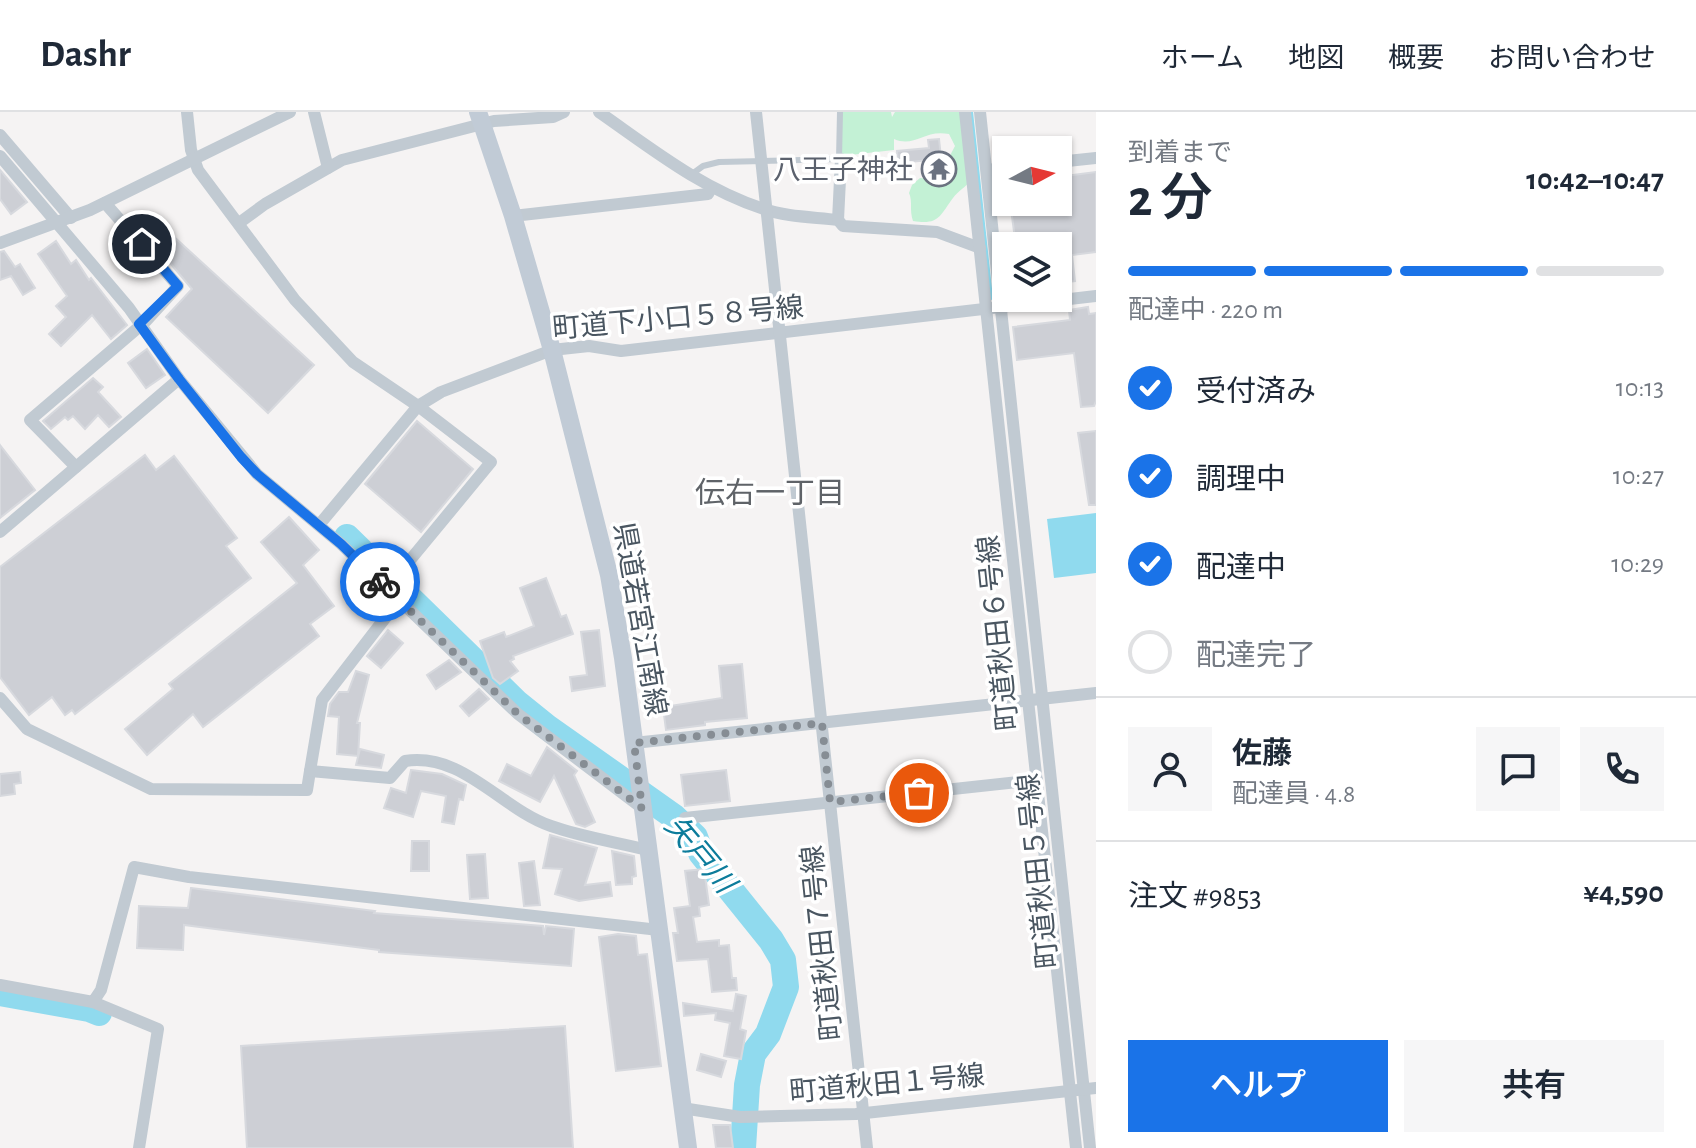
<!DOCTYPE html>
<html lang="ja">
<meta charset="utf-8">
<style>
:root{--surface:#fff;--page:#f6f6f7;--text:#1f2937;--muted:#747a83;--line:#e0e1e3;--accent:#1a73e8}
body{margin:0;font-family:"Alegreya Sans","Noto Sans JP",sans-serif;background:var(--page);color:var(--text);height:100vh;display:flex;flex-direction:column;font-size:30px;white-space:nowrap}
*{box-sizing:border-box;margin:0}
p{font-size:26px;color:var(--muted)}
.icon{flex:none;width:44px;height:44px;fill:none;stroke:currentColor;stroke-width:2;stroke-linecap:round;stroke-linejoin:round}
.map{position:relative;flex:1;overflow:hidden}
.details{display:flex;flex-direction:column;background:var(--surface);width:600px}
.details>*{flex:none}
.needle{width:52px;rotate:83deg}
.controls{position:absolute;left:992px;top:24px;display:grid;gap:16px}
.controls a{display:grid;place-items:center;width:80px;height:80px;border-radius:0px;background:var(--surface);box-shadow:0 2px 6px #0004;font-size:40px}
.pin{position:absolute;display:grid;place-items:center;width:68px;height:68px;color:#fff;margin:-34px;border:4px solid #fff;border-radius:50%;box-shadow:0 2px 8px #0007}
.courier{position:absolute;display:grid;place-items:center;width:80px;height:80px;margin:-40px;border:6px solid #1a73e8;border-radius:50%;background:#fff;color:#222;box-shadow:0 2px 10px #0007}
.head em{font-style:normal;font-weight:600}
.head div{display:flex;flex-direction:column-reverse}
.head{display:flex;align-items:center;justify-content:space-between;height:136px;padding:0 32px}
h1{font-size:52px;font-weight:600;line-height:60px}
.bar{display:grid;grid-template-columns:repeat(4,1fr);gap:12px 8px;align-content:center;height:96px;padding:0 32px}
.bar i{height:10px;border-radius:6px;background:var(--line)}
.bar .on{background:var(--accent)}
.bar p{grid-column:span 4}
.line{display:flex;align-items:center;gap:20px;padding:0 32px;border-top:2px solid var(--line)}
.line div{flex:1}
.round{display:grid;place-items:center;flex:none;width:84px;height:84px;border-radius:0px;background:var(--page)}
ol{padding:0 32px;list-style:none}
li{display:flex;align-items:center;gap:24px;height:88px}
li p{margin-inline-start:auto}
li .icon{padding:8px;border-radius:50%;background:var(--accent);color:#fff;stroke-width:4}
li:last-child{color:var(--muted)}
li i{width:44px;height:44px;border:4px solid var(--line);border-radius:50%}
.cta{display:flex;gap:16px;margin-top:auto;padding:16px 32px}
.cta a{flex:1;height:92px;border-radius:0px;background:var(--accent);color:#fff;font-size:32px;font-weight:600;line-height:92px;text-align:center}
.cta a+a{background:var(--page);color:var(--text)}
header{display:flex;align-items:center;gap:48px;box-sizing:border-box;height:112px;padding:0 40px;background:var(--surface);border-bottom:2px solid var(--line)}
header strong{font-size:38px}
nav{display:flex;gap:44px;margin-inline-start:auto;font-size:28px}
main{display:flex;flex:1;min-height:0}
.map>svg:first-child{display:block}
.green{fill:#c3f1d5}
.water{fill:#90daee}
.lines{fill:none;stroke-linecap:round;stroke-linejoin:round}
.stream{stroke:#90daee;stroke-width:4}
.river{stroke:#90daee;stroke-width:26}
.building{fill:#cdcfd5;stroke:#d7d9de;stroke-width:2}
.lane{stroke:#c1cad2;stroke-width:6}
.street{stroke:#c1cad2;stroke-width:12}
.secondary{stroke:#c1cbd6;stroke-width:18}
.done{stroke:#868d94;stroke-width:8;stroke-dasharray:0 14.4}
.route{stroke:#1a73e8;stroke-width:10}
.labels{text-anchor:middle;stroke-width:7;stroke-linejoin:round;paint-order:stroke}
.worship-label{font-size:28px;fill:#5b616d;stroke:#fff;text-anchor:end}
.street-label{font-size:28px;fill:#4a5661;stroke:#fff}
.neighbourhood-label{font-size:30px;fill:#5f6368;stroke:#fff}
.water-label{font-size:30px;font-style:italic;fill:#0c7c9b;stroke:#fff}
</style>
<header>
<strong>Dashr</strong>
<nav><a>ホーム</a><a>地図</a><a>概要</a><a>お問い合わせ</a></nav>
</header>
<main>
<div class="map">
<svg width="1096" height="1036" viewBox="0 0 1096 1036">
<rect width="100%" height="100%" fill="#f5f3f3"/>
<path class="green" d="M842,0H891L892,5L895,0H964C976,16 982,49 971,68C966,75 958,79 953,86C939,105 939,113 913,109C909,98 913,90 909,81L912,73L920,66L931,67L937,57H943L955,34L949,22C924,17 915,36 894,27V38L841,44Z"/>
<path class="water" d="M1096,401V461L1054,466L1047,407Z"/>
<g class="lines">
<path class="stream" d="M971,0L991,186"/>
<g class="river">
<path d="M347,425L516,590L547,615L673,704L695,725L701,741L771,828L783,848L786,875L768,922L753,942L747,973L743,1036"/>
<path d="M0,881L89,897L99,901"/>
</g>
</g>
<g class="building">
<path d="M939,27L943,64L933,65L931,48L898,51L897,39L929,36L928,28Z"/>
<path d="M0,58L27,90L11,102L0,87Z"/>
<path d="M1096,60V140L1072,143L1075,169L1058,171V134H1016L1010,90H1058V65Z"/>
<path d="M172,123L314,253L268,301L166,205L192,177L159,138Z"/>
<path d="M56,129L71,152L76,148L89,168L91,166L127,213L111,227L92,203L61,234L49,222L66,205L56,194L67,184L38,142Z"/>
<path d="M4,139L15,155L20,152L35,176L23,183L11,164L0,168V140Z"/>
<path d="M1088,195L1089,202L1096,201V289L1094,294L1081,295L1074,241L1017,248L1013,215L1070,208L1069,198Z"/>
<path d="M147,237L165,263L146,276L128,251Z"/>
<path d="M93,266L103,275L98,280L121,305L109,315L98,303L85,317L73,304L68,308L65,305L51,317L43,309Z"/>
<path d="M417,309L473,357L421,420L365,372Z"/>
<path d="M1096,319V393H1089L1078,321Z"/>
<path d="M0,333L35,378L0,406Z"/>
<path d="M145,343L156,358L174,344L237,426L226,434L251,466L75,602L72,598L65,603L52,585L29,603L0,565V455Z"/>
<path d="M289,405L319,438L303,453L334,494L310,512L319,524L203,615L193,602L147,643L125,617L173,577L169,572L297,471L261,430Z"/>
<path d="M546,466L561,505L566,503L573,522L513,544L514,547L510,549L518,559L500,572L493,566L480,529L504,520L506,525L534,514L520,476Z"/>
<path d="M388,518L403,531L381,556L367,544Z"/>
<path d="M599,518L605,574L572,579L570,565L587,563L581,520Z"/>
<path d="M449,548L461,560L436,577L427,563Z"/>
<path d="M742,552L747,606L705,610V613L666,618L663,595L722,586L719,554Z"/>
<path d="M356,559L369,563L357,611H360L358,644L337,642L339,605L328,604L330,592L339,580H348Z"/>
<path d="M479,577L489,587L469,604L460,594Z"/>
<path d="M547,635L577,659L574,663L595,710L585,715L576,712L554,664L540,690L499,669L507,652L531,664Z"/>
<path d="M360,637L384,643L381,656L356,653Z"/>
<path d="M411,658L442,662L466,673L463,688L459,687L454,712L442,710L446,684L421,679L413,705L384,696L391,676L406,681Z"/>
<path d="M726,658L730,689L685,694L681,663Z"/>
<path d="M20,660L21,671L14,672L15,682L0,684V662Z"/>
<path d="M550,723L597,736L585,773L610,770L612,784L579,789L555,782L562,757L543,756Z"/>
<path d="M412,729H429V759H411Z"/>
<path d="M612,739L634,744L636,764L632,765V772L616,773Z"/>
<path d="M485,742L488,786L470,787L467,743Z"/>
<path d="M534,749L540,793L524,794L519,751Z"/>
<path d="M704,757L709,793L699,795L700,804L693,805L697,830L719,828V834L729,833L732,866H736L737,878L712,880L708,847L677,849L673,821H678L674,796L690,794L685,759Z"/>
<path d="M191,776L375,799L374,801L543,814L544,823L546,814L574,817L571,854L379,840V838L184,813L183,838L137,836L139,794L188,796Z"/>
<path d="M618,822L636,824L638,843L647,842L661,954L616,959L599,825Z"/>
<path d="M736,882L746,884L740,917L746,919L741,947L724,944L730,911L715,908L716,901L684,904L683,891L733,899Z"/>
<path d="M565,914L573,1036H247L241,934Z"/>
<path d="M701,942L726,949L721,965L697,958Z"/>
<path d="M713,1013H730L733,1036H716Z"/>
</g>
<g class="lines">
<g class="lane">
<path d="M839,47L840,0"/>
<path d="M692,62L703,54L719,50L841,47"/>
</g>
<g class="street">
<path d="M187,0L191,38L198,58L295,188L353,250L418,294L441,280L552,238L589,234L621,239L1096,184"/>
<path d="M314,0L328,56"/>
<path d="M599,0C652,37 702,77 764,97C786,105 814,105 838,108L843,114L937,120L980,136"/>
<path d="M756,0L867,1036"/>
<path d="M965,0L1076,1036"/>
<path d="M980,0L1090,1036"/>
<path d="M0,23L71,106"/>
<path d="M0,44L129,196L179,267L257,362L341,432L518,602L642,696"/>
<path d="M1058,50L1096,46"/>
<path d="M987,58L1006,56"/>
<path d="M513,104L708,82L711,76"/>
<path d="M838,108L841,47"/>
<path d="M239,111L265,92L342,48L494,9L553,5L564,0"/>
<path d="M0,131L90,98L290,0"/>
<path d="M76,355L30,308L146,209L178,174L105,91"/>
<path d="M319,413L418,294L491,350L406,453L385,474"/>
<path d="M0,420L179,267"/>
<path d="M0,586L27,617L151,677L307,678L310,659L390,666L405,649C463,640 501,697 551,714C582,725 616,730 648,738"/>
<path d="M634,631L1096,581"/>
<path d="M310,659L322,588L399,488"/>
<path d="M685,706L1037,668"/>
<path d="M0,873L93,890L101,878L134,755L189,765L659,818"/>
<path d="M93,890L158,917L139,1036"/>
<path d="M682,996L740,1005L856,1002L1096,976"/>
</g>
<path class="secondary" d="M478,0L513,104L552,238L609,463L623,546L688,1036"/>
</g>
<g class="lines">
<path class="done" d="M380,470L518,602L642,696L634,631L822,611L830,690L919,681"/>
<path class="route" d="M142,132L178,174L139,212L179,267L241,345L257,362L341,432L380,470"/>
</g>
<defs>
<g id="temple-ring" transform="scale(1.8)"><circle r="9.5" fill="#fff" stroke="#6b7280" stroke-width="1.5"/><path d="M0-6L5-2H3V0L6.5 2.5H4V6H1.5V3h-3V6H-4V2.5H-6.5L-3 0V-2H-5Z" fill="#6b7280"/></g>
</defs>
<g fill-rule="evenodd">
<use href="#temple-ring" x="939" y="57"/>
</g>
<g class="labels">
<g class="worship-label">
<text x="913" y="67">八王子神社</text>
</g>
<g class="street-label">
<text transform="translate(678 205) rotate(-5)" y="10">町道下小口５８号線</text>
<text transform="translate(641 507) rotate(80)" y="10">県道若宮江南線</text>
<text transform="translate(997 521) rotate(-96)" y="10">町道秋田６号線</text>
<text transform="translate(1037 759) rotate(-96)" y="10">町道秋田５号線</text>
<text transform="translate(821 831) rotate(-96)" y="10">町道秋田７号線</text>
<text transform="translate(887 971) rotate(-5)" y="10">町道秋田１号線</text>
</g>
<g class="neighbourhood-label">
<text x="770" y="391">伝右一丁目</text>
</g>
<g class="water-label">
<text transform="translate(700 742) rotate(50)" y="10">矢戸川</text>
</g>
</g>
</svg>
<div class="controls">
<a><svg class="needle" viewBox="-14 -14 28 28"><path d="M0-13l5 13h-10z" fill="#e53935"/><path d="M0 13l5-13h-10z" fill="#747a83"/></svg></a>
<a><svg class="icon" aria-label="layers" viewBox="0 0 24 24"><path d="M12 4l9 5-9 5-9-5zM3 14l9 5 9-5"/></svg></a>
</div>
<div class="pin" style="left:919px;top:681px;background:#ea580c"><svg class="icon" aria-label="bag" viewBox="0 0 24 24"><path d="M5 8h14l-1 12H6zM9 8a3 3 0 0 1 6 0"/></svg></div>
<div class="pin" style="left:142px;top:132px;background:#1f2937"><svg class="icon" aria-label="home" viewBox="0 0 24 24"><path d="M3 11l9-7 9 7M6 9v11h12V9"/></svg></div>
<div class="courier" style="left:380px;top:470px"><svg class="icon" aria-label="bike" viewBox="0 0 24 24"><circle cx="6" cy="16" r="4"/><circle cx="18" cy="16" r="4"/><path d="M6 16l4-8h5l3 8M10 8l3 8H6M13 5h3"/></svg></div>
</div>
<section class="details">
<div class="head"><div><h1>2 分</h1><p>到着まで</p></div><em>10:42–10:47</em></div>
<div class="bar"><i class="on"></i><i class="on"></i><i class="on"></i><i></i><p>配達中 · 220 m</p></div>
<ol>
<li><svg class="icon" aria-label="check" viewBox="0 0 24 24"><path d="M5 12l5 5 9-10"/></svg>受付済み<p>10:13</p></li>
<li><svg class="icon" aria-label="check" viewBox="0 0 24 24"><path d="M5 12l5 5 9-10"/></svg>調理中<p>10:27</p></li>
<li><svg class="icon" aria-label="check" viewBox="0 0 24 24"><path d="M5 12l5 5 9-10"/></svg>配達中<p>10:29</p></li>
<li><i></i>配達完了</li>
</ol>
<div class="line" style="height:144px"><a class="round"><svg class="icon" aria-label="person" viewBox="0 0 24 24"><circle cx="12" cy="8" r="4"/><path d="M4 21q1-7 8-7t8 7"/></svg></a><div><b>佐藤</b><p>配達員 · 4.8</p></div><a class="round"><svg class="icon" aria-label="chat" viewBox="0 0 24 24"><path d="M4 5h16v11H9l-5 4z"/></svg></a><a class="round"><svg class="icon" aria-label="phone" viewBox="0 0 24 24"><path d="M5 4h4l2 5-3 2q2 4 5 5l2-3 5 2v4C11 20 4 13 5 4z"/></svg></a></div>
<div class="line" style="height:104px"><div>注文 #9853</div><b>¥4,590</b></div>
<div class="cta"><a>ヘルプ</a><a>共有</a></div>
</section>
</main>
